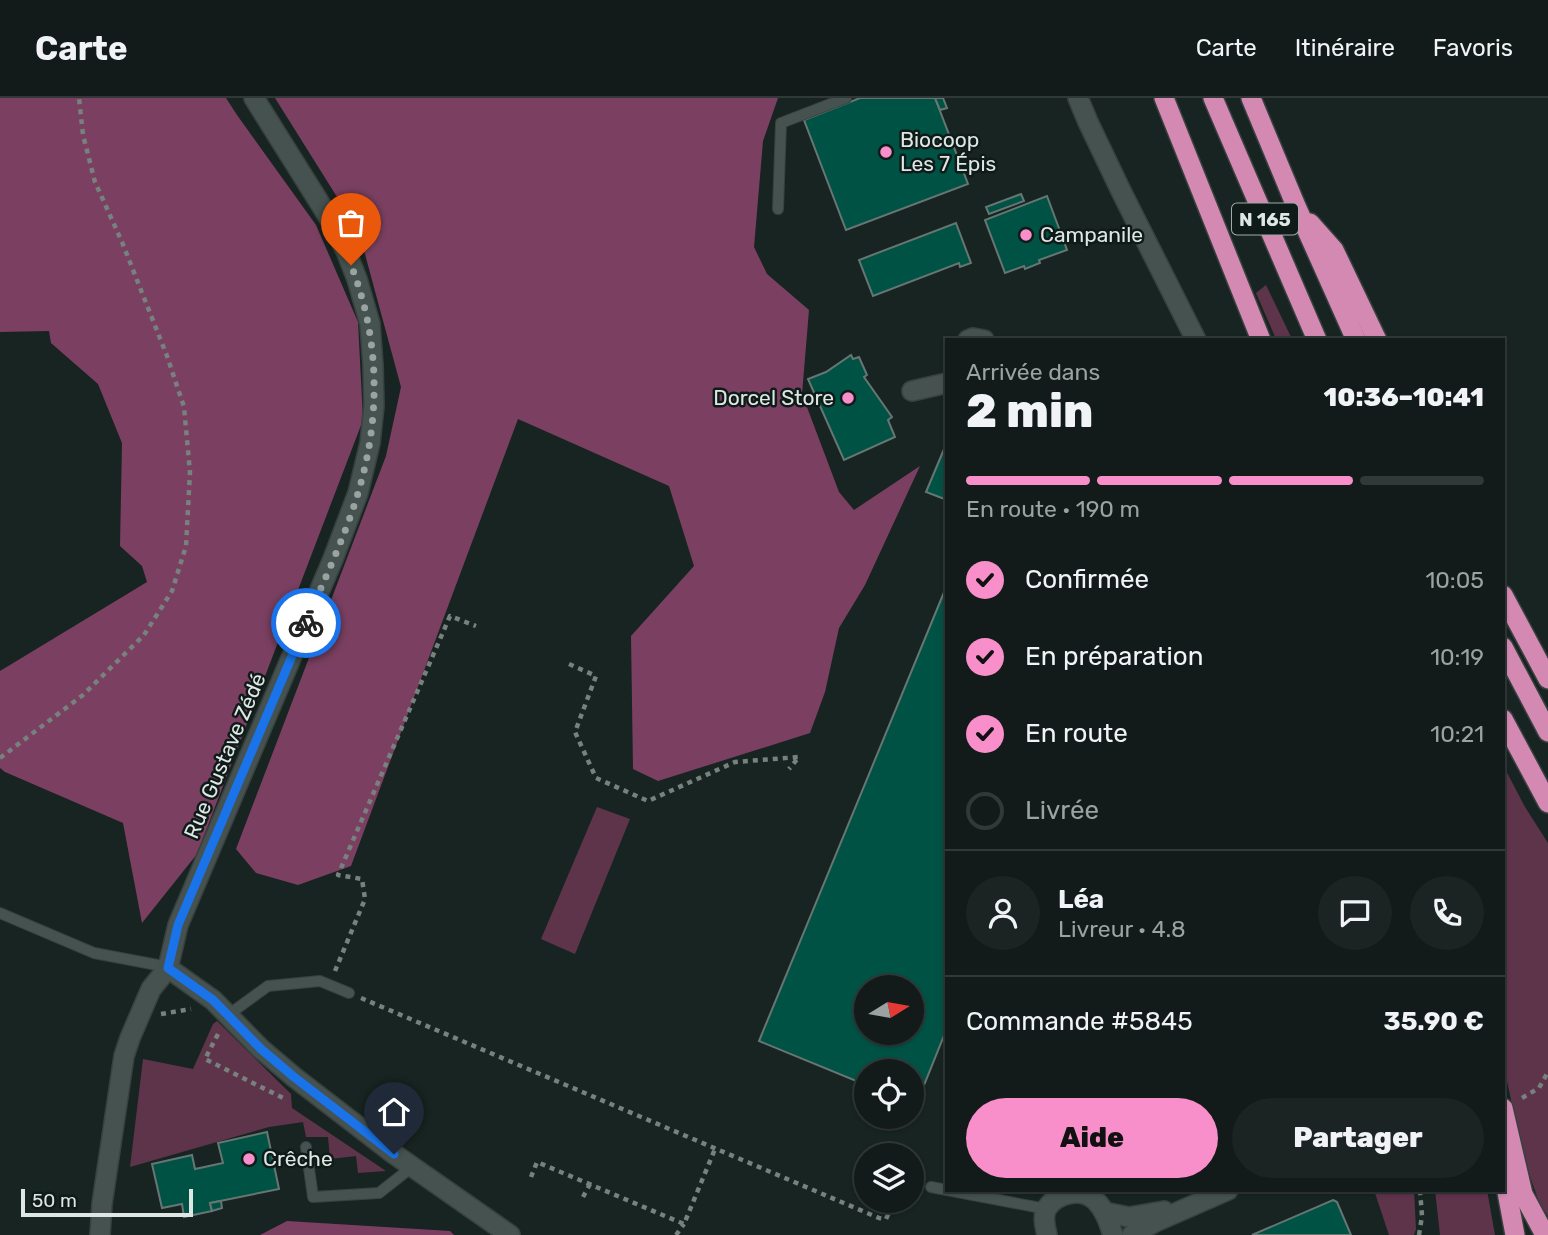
<!DOCTYPE html>
<html lang="fr">
<meta charset="utf-8">
<style>
:root{--surface:#121b19;--page:#1b2422;--text:#f1f3f6;--muted:#9ca1a2;--line:#313938;--accent:#f98fca}
body{margin:0;font-family:Rubik,sans-serif;background:var(--page);color:var(--text);height:100vh;display:flex;flex-direction:column;font-size:26px;white-space:nowrap}
*{box-sizing:border-box;margin:0}
p{font-size:23px;color:var(--muted)}
.icon{flex:none;width:38px;height:38px;fill:none;stroke:currentColor;stroke-width:2;stroke-linecap:round;stroke-linejoin:round}
.map{position:relative;flex:1;overflow:hidden}
.sheet{position:absolute;left:945px;top:240px;width:560px;height:854px;display:flex;flex-direction:column;background:var(--surface);border-radius:0px;box-shadow:0 2px 5px #0004,0 0 0 2px var(--line)}
.sheet>*{flex:none}
.needle{width:46px;rotate:79deg}
.tools{position:absolute;left:854px;top:877px;display:grid;gap:14px}
.tools a{display:grid;place-items:center;width:70px;height:70px;border-radius:50%;background:var(--surface);box-shadow:0 2px 5px #0004,0 0 0 2px var(--line);font-size:35px}
.scale{position:absolute;left:21px;bottom:18px;width:172px;box-sizing:border-box;padding-left:7px;border:4px solid #dfe7e5;border-top:0;font-size:19px;line-height:24px;white-space:nowrap;color:#dfe7e5;-webkit-text-stroke:5px #0f1b18;paint-order:stroke}
.pin{position:absolute;display:grid;place-items:center;width:60px;height:60px;color:#fff;margin:-72px -30px;border-radius:50% 50% 50% 0;rotate:-45deg;box-shadow:0 0 7px #0007}
.pin .icon{rotate:45deg}
.courier{position:absolute;display:grid;place-items:center;width:70px;height:70px;margin:-35px;border:5px solid #1a73e8;border-radius:50%;background:#fff;color:#222;box-shadow:0 2px 9px #0007}
.head em{font-style:normal;font-weight:800}
.head div{display:flex;flex-direction:column-reverse}
.head{display:flex;align-items:center;justify-content:space-between;height:119px;padding:0 21px}
h1{font-size:46px;font-weight:800;line-height:52px}
.bar{display:grid;grid-template-columns:repeat(4,1fr);gap:10px 7px;align-content:center;height:84px;padding:0 21px}
.bar i{height:9px;border-radius:5px;background:var(--line)}
.bar .on{background:var(--accent)}
.bar p{grid-column:span 4}
.line{display:flex;align-items:center;gap:18px;padding:0 21px;border-top:2px solid var(--line)}
.line div{flex:1}
.round{display:grid;place-items:center;flex:none;width:74px;height:74px;border-radius:37px;background:var(--page)}
ol{padding:0 21px;list-style:none}
li{display:flex;align-items:center;gap:21px;height:77px}
li p{margin-inline-start:auto}
li .icon{padding:7px;border-radius:50%;background:var(--accent);color:#111;stroke-width:4}
li:last-child{color:var(--muted)}
li i{width:38px;height:38px;border:4px solid var(--line);border-radius:50%}
.cta{display:flex;gap:14px;margin-top:auto;padding:14px 21px}
.cta a{flex:1;height:80px;border-radius:42px;background:var(--accent);color:#111;font-size:28px;font-weight:800;line-height:80px;text-align:center}
.cta a+a{background:var(--page);color:var(--text)}
header{display:flex;align-items:center;gap:42px;box-sizing:border-box;height:98px;padding:0 35px;background:var(--surface);border-bottom:2px solid var(--line)}
header strong{font-size:33px}
nav{display:flex;gap:38px;margin-inline-start:auto;font-size:24px}
.map>svg:first-child{display:block}
.green{fill:#5e344b}
.forest{fill:#7b4061}
.building{fill:#005245;stroke:#677672;stroke-width:2;fill-rule:evenodd}
.lines{fill:none;stroke-linecap:round;stroke-linejoin:round}
.service-casing{stroke:#38413f;stroke-width:12}
.minor-casing{stroke:#38413f;stroke-width:22}
.tertiary-casing{stroke:#38413f;stroke-width:22}
.trunk-casing{stroke:#38413f;stroke-width:22}
.path{stroke:#77817e;stroke-width:4.5;stroke-dasharray:5 5;stroke-linecap:butt}
.service{stroke:#45524f;stroke-width:10}
.minor{stroke:#45524f;stroke-width:19}
.tertiary{stroke:#45524f;stroke-width:19}
.trunk{stroke:#d489b2;stroke-width:19}
.done{stroke:#99a3a0;stroke-width:7;stroke-dasharray:0 12.6}
.route{stroke:#1a73e8;stroke-width:9}
.poi-dot{fill:#f98fca;stroke:#0f1b18;stroke-width:2.5}
.labels{text-anchor:middle;stroke-width:5;stroke-linejoin:round;paint-order:stroke}
.shield{fill:#0f1b18;stroke:#a1aaa8;stroke-width:2}
.shield-label{font-size:19px;font-weight:bold;fill:#dfe7e5}
.poi-label{font-size:21px;fill:#dfe7e5;stroke:#0f1b18;text-anchor:start}
.street-label{font-size:21px;fill:#dfe7e5;stroke:#0f1b18}
</style>
<header>
<strong>Carte</strong>
<nav><a>Carte</a><a>Itinéraire</a><a>Favoris</a></nav>
</header>
<div class="map">
<svg width="1548" height="1137" viewBox="0 0 1548 1137">
<rect width="100%" height="100%" fill="#182421"/>
<g class="green">
<path d="M1266,187L1292,241H1276L1256,195Z"/>
<path d="M1503,667L1525,709L1548,745V1118L1540,1107L1524,1061L1503,965Z"/>
<path d="M597,709L630,721L575,856L541,841Z"/>
<path d="M217,923L291,996L292,1010L386,1073L358,1075L356,1058L330,1061L328,1039H306L303,1024L269,1029L130,1069L143,961L193,971L213,926Z"/>
<path d="M1374,1092H1414L1416,1131L1414,1137H1389Z"/>
<path d="M1435,1092H1487L1495,1137H1440Z"/>
</g>
<g class="forest">
<path d="M0,0H226L237,17L316,127L358,224L363,322L197,756L142,825L123,725L5,674L0,670V573L147,484L142,468L120,448L122,345L98,286L51,245L49,233L0,234Z"/>
<path d="M275,0H778L763,43L754,149L767,176L809,212L802,296L839,394L854,412L920,368L865,487L839,530L825,594L810,635L658,683L633,671L631,538L694,468L669,388L518,321L351,768L298,787L256,775L236,751L386,358L401,289L359,134Z"/>
<path d="M287,1123L450,1133L454,1137H260Z"/>
</g>
<g class="building">
<path d="M860,0H935L968,86L846,132L804,22Z"/>
<path d="M935,0H943L947,10L940,12Z"/>
<path d="M1021,96L1024,103L989,116L986,109Z"/>
<path d="M1047,98L1067,152L1039,162L1040,165L1025,171L1024,168L1005,175L985,122Z"/>
<path d="M956,125L971,165L960,169L959,165L873,198L859,162Z"/>
<path d="M851,257L853,261L859,259L867,277L864,279L892,319L888,322L895,339L844,362L808,281L826,274Z"/>
<path d="M947,344V402L926,394Z"/>
<path d="M947,487V930L916,1007L912,1005V973H866V987L759,943ZM866,889H912V934H866Z"/>
<path d="M267,1034L279,1091L210,1105L212,1113L184,1119L182,1106L162,1110L152,1066L192,1057L195,1071L223,1065L218,1045Z"/>
<path d="M1333,1102L1337,1104L1351,1137H1252Z"/>
<path d="M221,1103L222,1110L212,1113L210,1105Z"/>
</g>
<g class="lines">
<g class="service-casing">
<g id="service">
<path d="M778,111L781,25L846,0"/>
<path d="M0,815L94,855L168,869"/>
<path d="M228,917L268,888L320,883L349,895"/>
<path d="M306,1049L313,1099L379,1095L412,1069"/>
<path d="M931,1089L1046,1111"/>
</g>
</g>
<g class="minor-casing">
<g id="minor">
<path d="M968,242L973,240L984,242"/>
<path d="M912,293L947,285"/>
</g>
</g>
<g class="tertiary-casing">
<g id="tertiary">
<path d="M1078,0L1088,24L1122,95L1196,242"/>
<path d="M168,870L213,902L261,951L294,979L394,1056L510,1137"/>
<path d="M1104,1114L1129,1119L1164,1113"/>
<path d="M100,1137L102,1106L124,958L130,940L151,891L168,870L178,827L333,461L358,395L370,345L374,308L373,267L370,226L357,181L346,153L331,123L254,0"/>
<path d="M1047,1137C1045,1128 1042,1118 1047,1110C1057,1095 1082,1089 1096,1103C1105,1112 1109,1125 1113,1137"/>
<path d="M1132,1137L1155,1124L1228,1092"/>
</g>
</g>
<g class="trunk-casing">
<g id="trunk">
<path d="M1164,0L1261,242"/>
<path d="M1213,0L1317,242"/>
<path d="M1251,0L1296,108L1356,242"/>
<path d="M1310,125L1334,152L1377,242"/>
<path d="M1503,497L1548,581"/>
<path d="M1503,549L1548,634"/>
<path d="M1503,621L1548,705"/>
<path d="M1503,1010L1523,1096L1545,1137"/>
<path d="M1503,1073L1515,1137"/>
</g>
</g>
<g class="path">
<path d="M569,566L596,578L575,634L596,680L648,703L735,664L799,659L789,671"/>
<path d="M0,660L83,597L144,537L172,493L186,448L190,374L184,309L167,258L122,144L95,84L83,37L79,0"/>
<path d="M335,873L365,801L362,781L338,777L450,518L476,528"/>
<path d="M361,900L879,1120L886,1121L895,1102"/>
<path d="M161,916L191,911"/>
<path d="M218,936L205,961L287,1002"/>
<path d="M1522,1000L1539,990L1548,974"/>
<path d="M531,1079L537,1064L684,1126L715,1051"/>
<path d="M583,1099L590,1086"/>
<path d="M676,1137L684,1126"/>
<path d="M1419,1137L1422,1118L1420,1092"/>
</g>
<use href="#service" class="service"/>
<use href="#minor" class="minor"/>
<use href="#tertiary" class="tertiary"/>
<use href="#trunk" class="trunk"/>
</g>
<g class="lines">
<path class="done" d="M306,525C324,482 345,439 358,395C381,319 380,241 351,167"/>
<path class="route" d="M306,525L178,827L168,870L213,902L261,951L294,979L394,1056"/>
</g>
<g class="poi-dot">
<circle cx="886" cy="54" r="7"/>
<circle cx="1026" cy="137" r="7"/>
<circle cx="848" cy="300" r="7"/>
<circle cx="249" cy="1061" r="7"/>
</g>
<g class="labels">
<rect class="shield" x="1232" y="105.5" width="66" height="31" rx="5"/>
<g class="shield-label">
<text x="1265" y="128">N 165</text>
</g>
<g class="poi-label">
<text x="900" y="49">Biocoop<tspan x="900" dy="24">Les 7 Épis</tspan></text>
<text x="1040" y="144">Campanile</text>
<text x="834" y="307" text-anchor="end">Dorcel Store</text>
<text x="263" y="1068">Crêche</text>
</g>
<g class="street-label">
<text transform="translate(225 658) rotate(-67)" y="7">Rue Gustave Zédé</text>
</g>
</g>
</svg>
<div class="tools">
<a><svg class="needle" viewBox="-14 -14 28 28"><path d="M0-13l5 13h-10z" fill="#e53935"/><path d="M0 13l5-13h-10z" fill="#9ca1a2"/></svg></a>
<a><svg class="icon" aria-label="locate" viewBox="0 0 24 24"><circle cx="12" cy="12" r="6"/><path d="M12 2v4M12 18v4M2 12h4M18 12h4"/></svg></a>
<a><svg class="icon" aria-label="layers" viewBox="0 0 24 24"><path d="M12 4l9 5-9 5-9-5zM3 14l9 5 9-5"/></svg></a>
</div>
<div class="scale">50 m</div>
<div class="pin" style="left:351px;top:167px;background:#ea580c"><svg class="icon" aria-label="bag" viewBox="0 0 24 24"><path d="M5 8h14l-1 12H6zM9 8a3 3 0 0 1 6 0"/></svg></div>
<div class="pin" style="left:394px;top:1056px;background:#1f2937"><svg class="icon" aria-label="home" viewBox="0 0 24 24"><path d="M3 11l9-7 9 7M6 9v11h12V9"/></svg></div>
<div class="courier" style="left:306px;top:525px"><svg class="icon" aria-label="bike" viewBox="0 0 24 24"><circle cx="6" cy="16" r="4"/><circle cx="18" cy="16" r="4"/><path d="M6 16l4-8h5l3 8M10 8l3 8H6M13 5h3"/></svg></div>
<section class="sheet">
<div class="head"><div><h1>2 min</h1><p>Arrivée dans</p></div><em>10:36–10:41</em></div>
<div class="bar"><i class="on"></i><i class="on"></i><i class="on"></i><i></i><p>En route · 190 m</p></div>
<ol>
<li><svg class="icon" aria-label="check" viewBox="0 0 24 24"><path d="M5 12l5 5 9-10"/></svg>Confirmée<p>10:05</p></li>
<li><svg class="icon" aria-label="check" viewBox="0 0 24 24"><path d="M5 12l5 5 9-10"/></svg>En préparation<p>10:19</p></li>
<li><svg class="icon" aria-label="check" viewBox="0 0 24 24"><path d="M5 12l5 5 9-10"/></svg>En route<p>10:21</p></li>
<li><i></i>Livrée</li>
</ol>
<div class="line" style="height:126px"><a class="round"><svg class="icon" aria-label="person" viewBox="0 0 24 24"><circle cx="12" cy="8" r="4"/><path d="M4 21q1-7 8-7t8 7"/></svg></a><div><b>Léa</b><p>Livreur · 4.8</p></div><a class="round"><svg class="icon" aria-label="chat" viewBox="0 0 24 24"><path d="M4 5h16v11H9l-5 4z"/></svg></a><a class="round"><svg class="icon" aria-label="phone" viewBox="0 0 24 24"><path d="M5 4h4l2 5-3 2q2 4 5 5l2-3 5 2v4C11 20 4 13 5 4z"/></svg></a></div>
<div class="line" style="height:91px"><div>Commande #5845</div><b>35.90 €</b></div>
<div class="cta"><a>Aide</a><a>Partager</a></div>
</section>
</div>
